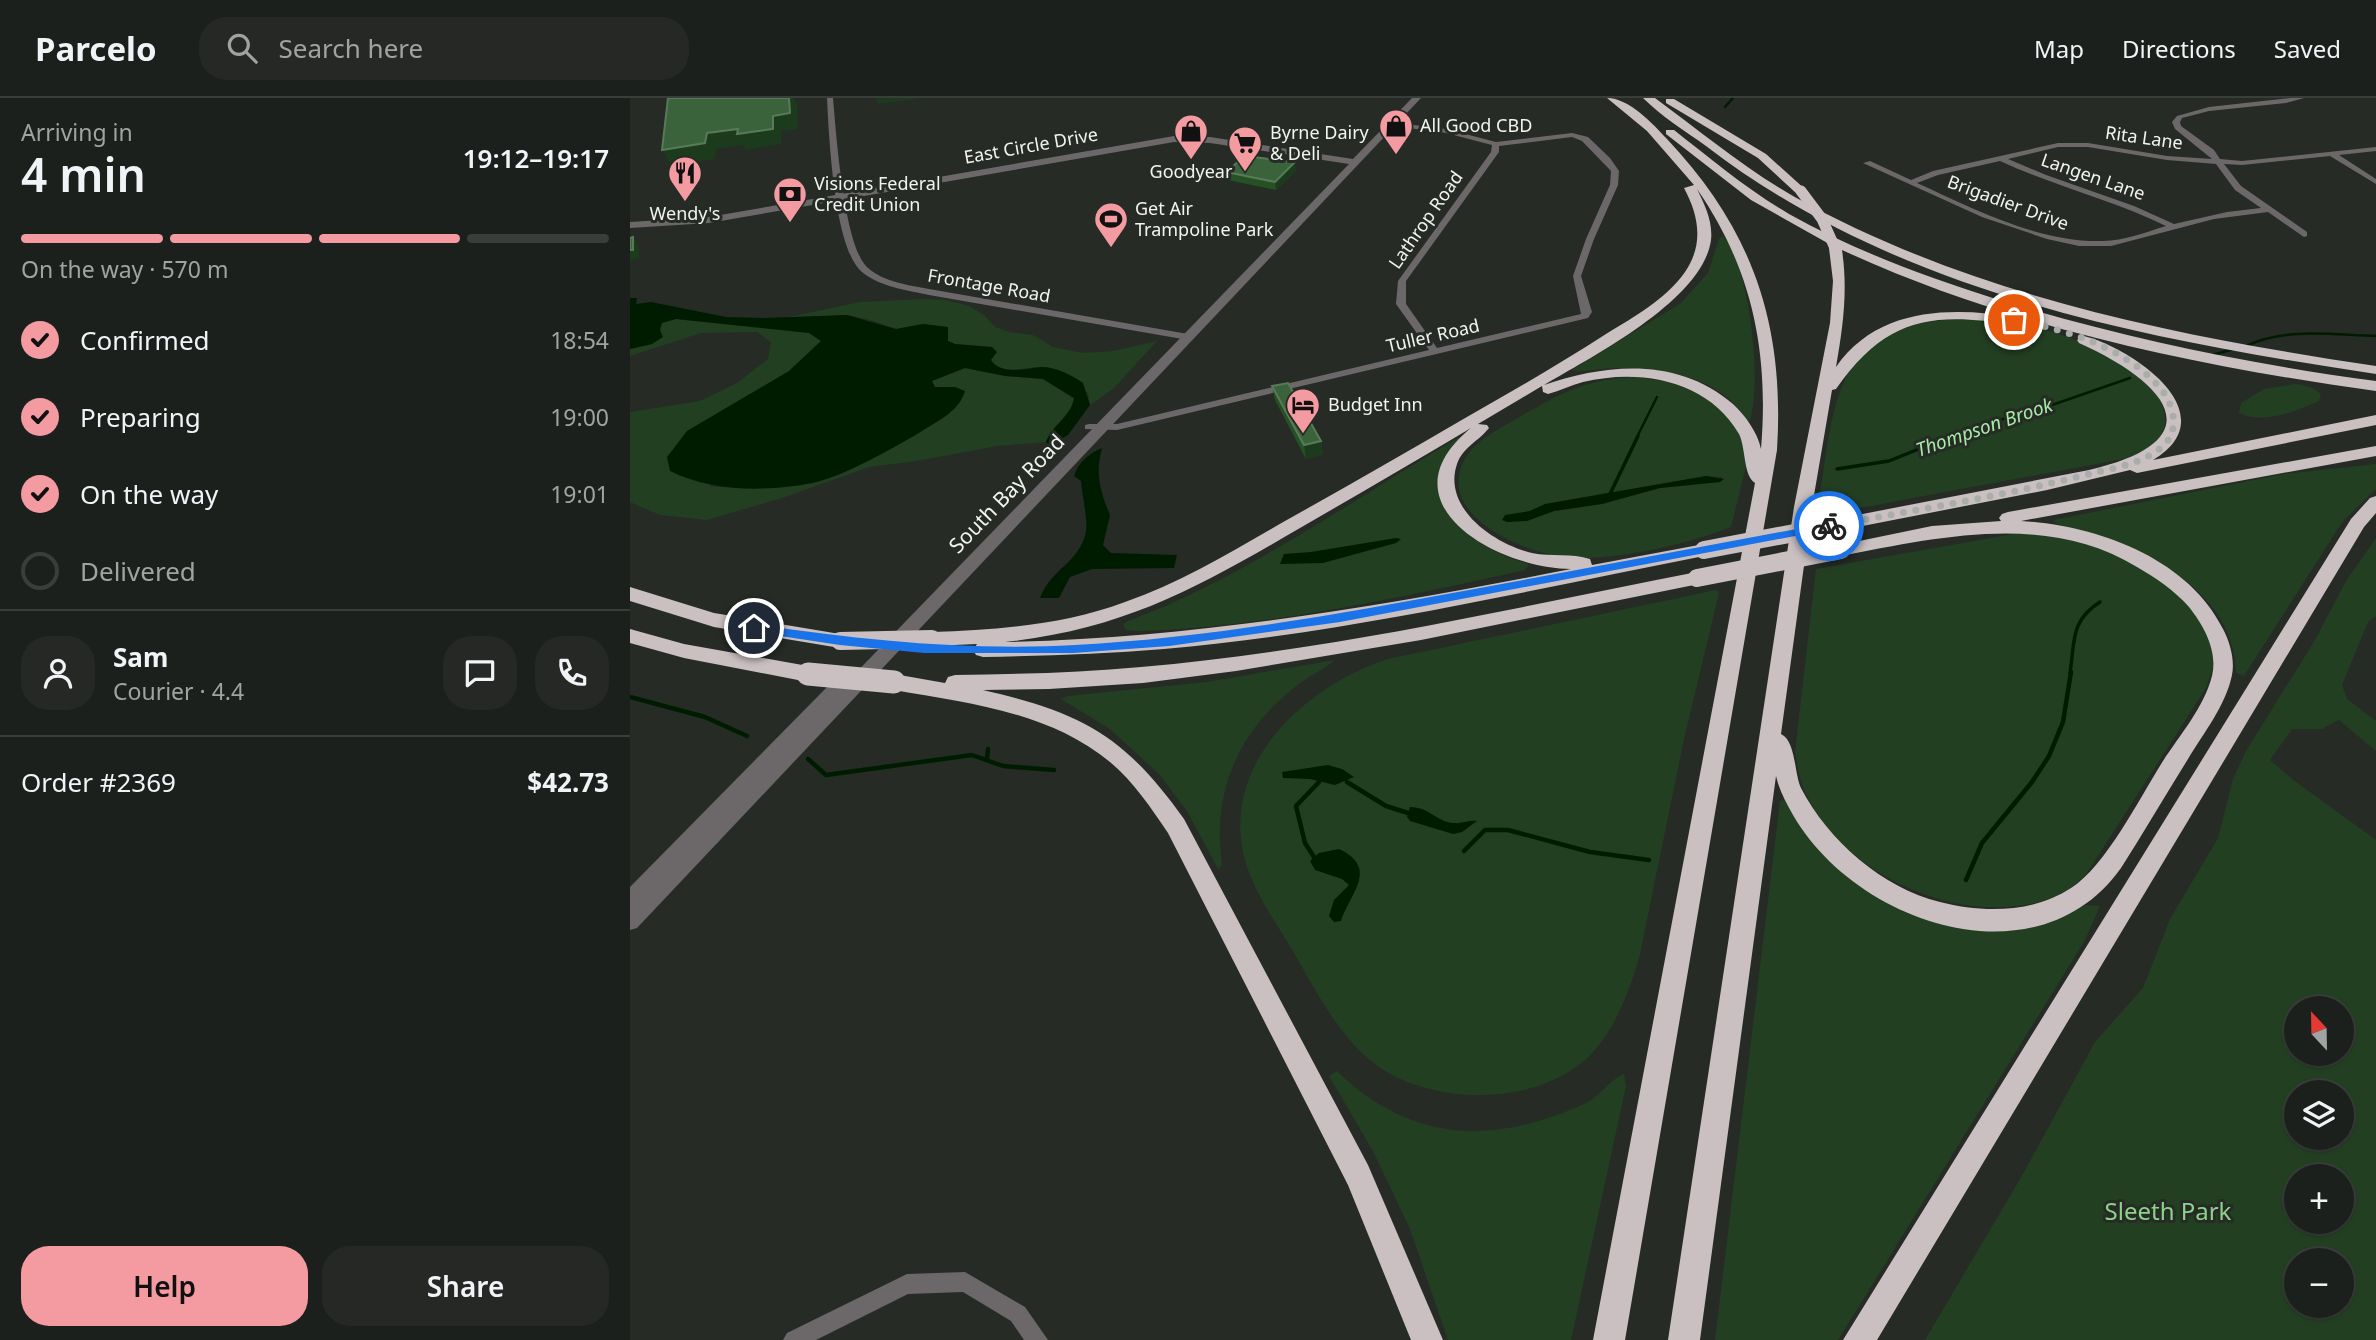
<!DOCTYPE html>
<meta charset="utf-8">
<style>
:root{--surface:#1c201c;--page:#252825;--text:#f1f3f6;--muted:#a0a3a3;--line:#3a3e3b;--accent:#f49aa1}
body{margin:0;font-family:"Noto Sans",sans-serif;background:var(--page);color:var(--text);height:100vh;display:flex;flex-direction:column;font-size:26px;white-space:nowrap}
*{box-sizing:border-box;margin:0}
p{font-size:23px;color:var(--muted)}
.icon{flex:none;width:38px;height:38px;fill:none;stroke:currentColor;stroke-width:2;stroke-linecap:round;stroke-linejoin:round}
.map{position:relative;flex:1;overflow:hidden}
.side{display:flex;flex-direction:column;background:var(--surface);width:630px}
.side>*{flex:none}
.needle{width:46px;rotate:338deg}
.fabs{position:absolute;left:1654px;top:898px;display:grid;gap:14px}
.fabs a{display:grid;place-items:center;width:70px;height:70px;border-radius:50%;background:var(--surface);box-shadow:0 2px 5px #0004,0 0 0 2px var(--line);font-size:35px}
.pin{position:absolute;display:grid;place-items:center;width:60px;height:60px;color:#fff;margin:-30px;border:4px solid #fff;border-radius:50%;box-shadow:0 2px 7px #0007}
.courier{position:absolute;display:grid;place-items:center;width:70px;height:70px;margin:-35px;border:5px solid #1a73e8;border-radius:50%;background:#fff;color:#222;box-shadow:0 2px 9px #0007}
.summary em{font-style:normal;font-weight:600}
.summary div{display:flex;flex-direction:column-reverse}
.summary{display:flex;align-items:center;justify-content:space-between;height:119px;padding:0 21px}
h1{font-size:46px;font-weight:600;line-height:52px}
.bar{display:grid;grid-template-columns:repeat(4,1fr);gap:10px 7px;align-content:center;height:84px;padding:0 21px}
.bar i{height:9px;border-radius:5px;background:var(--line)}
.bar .active{background:var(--accent)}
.bar p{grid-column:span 4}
.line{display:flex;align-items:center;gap:18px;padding:0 21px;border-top:2px solid var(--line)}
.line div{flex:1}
.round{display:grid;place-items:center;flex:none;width:74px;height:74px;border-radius:28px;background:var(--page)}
ol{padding:0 21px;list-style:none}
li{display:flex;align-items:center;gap:21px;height:77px}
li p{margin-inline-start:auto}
li .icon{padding:7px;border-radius:50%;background:var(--accent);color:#111;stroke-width:4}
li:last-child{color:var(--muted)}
li i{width:38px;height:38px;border:4px solid var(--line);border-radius:50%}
.primary-button{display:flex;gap:14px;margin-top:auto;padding:14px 21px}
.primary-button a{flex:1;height:80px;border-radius:28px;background:var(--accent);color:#111;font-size:28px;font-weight:600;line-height:80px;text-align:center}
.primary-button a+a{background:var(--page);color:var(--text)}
header{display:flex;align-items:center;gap:42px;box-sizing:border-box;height:98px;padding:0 35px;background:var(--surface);border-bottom:2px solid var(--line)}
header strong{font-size:33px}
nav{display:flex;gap:38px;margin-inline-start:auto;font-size:24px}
.search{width:490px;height:63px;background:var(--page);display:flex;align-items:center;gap:18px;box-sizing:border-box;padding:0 24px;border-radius:28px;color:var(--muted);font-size:26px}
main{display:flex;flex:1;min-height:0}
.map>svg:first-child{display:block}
.green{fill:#233f22;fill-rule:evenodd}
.water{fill:#001c00}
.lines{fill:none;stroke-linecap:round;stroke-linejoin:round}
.stream-far2{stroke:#001c00;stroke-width:2.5}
.stream-far1{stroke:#001c00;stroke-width:3.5}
.stream{stroke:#001c00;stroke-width:4.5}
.minor{fill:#6c6869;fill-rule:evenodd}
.tertiary{fill:#6c6869;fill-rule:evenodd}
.motorway{fill:#cac0c1;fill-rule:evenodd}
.motorway-bridge-far2{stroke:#cac0c1;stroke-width:11}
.motorway-bridge-far1{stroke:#cac0c1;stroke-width:18}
.motorway-bridge{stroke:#cac0c1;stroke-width:23}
.wall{fill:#255125}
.shaded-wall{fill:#1c3b1c}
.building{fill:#3b633b;stroke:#587a58;stroke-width:2}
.route{fill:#1a73e8}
.done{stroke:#aaaeaa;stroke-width:7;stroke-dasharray:0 12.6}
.labels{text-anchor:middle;stroke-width:6;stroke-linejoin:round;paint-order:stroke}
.far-poi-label{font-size:18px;fill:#f1f4f1;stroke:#262b26;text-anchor:start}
.far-street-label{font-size:18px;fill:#f1f4f1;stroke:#262b26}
.far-water-label{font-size:19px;font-style:italic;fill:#a6eca3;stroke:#262b26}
.street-label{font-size:21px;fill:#f1f4f1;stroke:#262b26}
.near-park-label{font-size:24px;fill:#8dd28a;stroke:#262b26}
</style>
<header>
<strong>Parcelo</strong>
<div class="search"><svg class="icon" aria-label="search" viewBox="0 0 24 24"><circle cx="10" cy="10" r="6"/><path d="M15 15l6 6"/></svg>Search here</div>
<nav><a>Map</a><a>Directions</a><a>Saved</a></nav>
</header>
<main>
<section class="side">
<div class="summary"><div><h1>4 min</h1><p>Arriving in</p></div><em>19:12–19:17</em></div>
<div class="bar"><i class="active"></i><i class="active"></i><i class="active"></i><i></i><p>On the way · 570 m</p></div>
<ol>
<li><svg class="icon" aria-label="check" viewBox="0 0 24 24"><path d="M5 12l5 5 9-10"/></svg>Confirmed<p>18:54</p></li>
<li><svg class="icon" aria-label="check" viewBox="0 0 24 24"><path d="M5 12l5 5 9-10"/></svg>Preparing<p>19:00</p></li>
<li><svg class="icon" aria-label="check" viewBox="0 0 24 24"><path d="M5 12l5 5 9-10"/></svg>On the way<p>19:01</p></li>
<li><i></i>Delivered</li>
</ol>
<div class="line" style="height:126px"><a class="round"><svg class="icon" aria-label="person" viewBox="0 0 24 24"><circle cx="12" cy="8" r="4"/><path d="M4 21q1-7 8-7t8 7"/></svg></a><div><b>Sam</b><p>Courier · 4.4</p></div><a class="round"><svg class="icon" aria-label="chat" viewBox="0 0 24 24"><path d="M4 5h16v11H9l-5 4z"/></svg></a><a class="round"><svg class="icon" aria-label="phone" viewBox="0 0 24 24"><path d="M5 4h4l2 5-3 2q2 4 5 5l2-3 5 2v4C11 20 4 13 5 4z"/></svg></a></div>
<div class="line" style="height:91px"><div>Order #2369</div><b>$42.73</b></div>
<div class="primary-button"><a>Help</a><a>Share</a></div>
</section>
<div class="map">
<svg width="1746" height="1242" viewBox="0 0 1746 1242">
<rect width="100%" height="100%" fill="#262b26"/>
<g class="green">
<path d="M1093,138C1120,168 1133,288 1119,325C1093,279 1034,269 985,270C971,270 956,275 942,272L1051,205L1078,175L1089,141Z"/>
<path d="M294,201L316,202L339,208L354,217L365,229L379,234L403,237L423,249L452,255L483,253L527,243L483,291L460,307L458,295C447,287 432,274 419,270C401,265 374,281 361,262L362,249L325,246L318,243L317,229L293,226L266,231L238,221L217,217L154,220L230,204Z"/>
<path d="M46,221L179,235L191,243L159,273L57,333L81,389H138L183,385L325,289H304L302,283L335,270L375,278L413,281L444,301C440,319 422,327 416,344L367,348L287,363L239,369L155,399L77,422L30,417L0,404V314L70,303L107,285L138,261L141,244L127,234L71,235L0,258V251L22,246L31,225Z"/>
<path d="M1343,221C1357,223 1372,223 1386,225C1429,232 1539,270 1535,324C1533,346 1512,356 1493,361L1187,418C1205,306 1198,220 1343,221Z"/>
<path d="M1005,279C1055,284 1071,294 1109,326L1116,368L1101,429C1059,446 991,461 945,460C901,459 800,418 836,359C848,340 872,330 891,318C931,295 957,281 1005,279ZM1076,378L1092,379L1090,384L1030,390L972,406L924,413L897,423L900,413L915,406Z"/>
<path d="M1666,286L1681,289L1691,296L1689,303C1667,313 1632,327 1609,315L1611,305L1634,291Z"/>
<path d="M829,339L831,341C778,399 839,450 896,465L899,467L895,472C773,499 632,530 507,533L496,532L493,527L498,523C612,481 723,402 829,339Z"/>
<path d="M1746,366V391L1713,423L1614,578L1606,575C1605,486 1499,443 1426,426L1423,422L1654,376Z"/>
<path d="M1389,435L1414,436L1471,449L1535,482L1574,523L1585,563L1576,590L1455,778C1444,787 1433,796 1419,801C1335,830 1217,780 1178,700C1170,686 1168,670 1165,654L1186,471Z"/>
<path d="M1746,440V518L1738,524L1712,587L1717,601L1746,623V653L1709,622L1692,631H1662L1640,662L1662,681L1746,742V1242H1295L1393,1076L1465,944L1513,890L1540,821L1588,740L1603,681L1616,653L1685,542L1716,483ZM1666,910H1712V956H1666ZM1666,994H1712V1040H1666ZM1666,1078H1712V1124H1666ZM1666,1162H1712V1208H1666Z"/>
<path d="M1086,492L1089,495L1054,641L1010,856C1000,892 984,936 955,962C899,1011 788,1008 734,957C704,929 683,888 663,853C645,823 620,789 613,754C594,661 678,587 758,561Z"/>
<path d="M705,562C693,572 677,579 665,589C607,635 582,694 592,767L588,771L557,713L529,676L480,631L431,601L438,598L577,584Z"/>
<path d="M1158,701L1265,803L1418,824L1456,807L1470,808L1455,842L1208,1242H1085L1150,703Z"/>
<path d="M707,973C782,1046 864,1047 956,1005C970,998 980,981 994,976L996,988L941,1242H818L780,1131L744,1055L699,978Z"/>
</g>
<g class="water">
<path d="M0,200H7L6,206L21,204L96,219L134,220L217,217L266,231L293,226L318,229V243L325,246L362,249L367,254L361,262C371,278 397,270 412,269C426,269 442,277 453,285L460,307L438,337L420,348L416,344C422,327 441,319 444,300L413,281L375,278L335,270L302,283L305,289H325L335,293C329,314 307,323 289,335C261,351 213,379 182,385C136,394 82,394 40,373L37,359L57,333L159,273L191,243L179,235L46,221L32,225L30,232L33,239L22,246L0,251Z"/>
<path d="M472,350C465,376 470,393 480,417L473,447L481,455L547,457L544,470L462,471L440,479L429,500H410C421,470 451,464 456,433C458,424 452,395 451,383L444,378C448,365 459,355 472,350Z"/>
<path d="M1076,378L1094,381L1090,384L1030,390L972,406L924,413L897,423L877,424L872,422L875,417L900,413L915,406Z"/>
<path d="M766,440L771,441L766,445L693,465L650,466L654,456L681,454Z"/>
<path d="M698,667L712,671L724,679L705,687L680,681L653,680L652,674Z"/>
<path d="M780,709C800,709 806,724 824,725C831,726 839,722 847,723L832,734L823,736L780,723L777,719Z"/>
<path d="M709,751C749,770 721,794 711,823L704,824L699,818L704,802L719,787L712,781L685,772L680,763L689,755Z"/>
</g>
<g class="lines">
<g class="stream-far2">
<path d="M1095,9L1103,0"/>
<path d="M1616,248C1656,229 1703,237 1746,238"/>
<path d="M1582,257L1604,251"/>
<path d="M1007,339L1027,299"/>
<path d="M1316,339L1368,322L1393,317L1500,280"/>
</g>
<g class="stream-far1">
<path d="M1207,371L1259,363L1321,338"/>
<path d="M979,398L1008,338"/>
<path d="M1440,575C1445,543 1440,523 1470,504"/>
</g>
<g class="stream">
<path d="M0,599L75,619L117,638"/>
<path d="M357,660L358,651"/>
<path d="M178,661L196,677L342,657L373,668L424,672"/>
<path d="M717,684L756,708L778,715"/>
<path d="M834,753L855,732H878L960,754L1019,762"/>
<path d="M684,759L675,745L666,708L689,684"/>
<path d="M1336,782L1352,745L1402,684L1419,658L1433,624L1441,574"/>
</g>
<g class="minor">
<path d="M197,0H203C206,33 214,150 238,170C254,184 278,187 299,191L558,236L563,239L558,242L299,197C277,192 250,189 232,174C204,151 199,38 197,0Z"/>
<path d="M1661,0H1674L1656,5L1579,13L1552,20L1550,24L1551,28L1584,52L1590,61L1612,63L1746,49V53L1709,57L1746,81V86L1700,58L1612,67L1594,66L1611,88L1677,134V138L1674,139L1638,114L1584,121L1481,148H1449L1417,141L1352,119L1233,65L1240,63L1281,82L1303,73L1428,45H1458L1537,58L1582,61L1545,31L1542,24L1547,18L1579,9ZM1428,49H1458L1537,62L1586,66L1605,92L1631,110L1597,114L1544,126L1504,108L1416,77L1378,61ZM1370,63C1424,88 1483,102 1536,128C1516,134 1494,143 1473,143C1409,145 1344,111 1287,85L1308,77Z"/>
<path d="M760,24L816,31L866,44L942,35L958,39L980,60L989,73L988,87L964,141L951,178L962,214L958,220L487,332L455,331V327L459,326H487L799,252L766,206L768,183L861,54L862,47L816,35L763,28ZM942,39L952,43L981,73L980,87L956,141L943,178L951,216L807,250L776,206V183L869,54V48Z"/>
<path d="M335,1174L395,1209L418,1242H394L381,1223L333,1194L278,1196L186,1242H153L157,1235L277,1176Z"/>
</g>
<path class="tertiary" d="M782,0H791L7,830L0,832V789L200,586L206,584L213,588L719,66L580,45L544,44L79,125L0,130V124L79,119L544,38L580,39L723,61Z"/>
<g class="motorway">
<path d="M977,0C999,0 1022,25 1037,41C1123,132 1155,227 1147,352L995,1242H963L1125,385C1113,377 1116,350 1109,336C1078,282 1010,270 953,284C941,287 930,293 918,296L913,294L912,288L848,326L857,327L859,330C849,343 833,349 827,366C812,410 864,446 902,455C921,459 942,455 960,461L962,467L1074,446L1080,448L1083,452L1080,456L1074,458C895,493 716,535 534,551C474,556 413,558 353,559L346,557L343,552L347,546L302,548L295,546L292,541L295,536L302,534C367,532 433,527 495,504C552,484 603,453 655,423C714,390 772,357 830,323C879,295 928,267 976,236C1004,219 1036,201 1055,174C1074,146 1069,118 1054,90L1064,87L1017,33ZM1067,91C1123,172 1139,255 1131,351C1128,335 1115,317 1103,306C1049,259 977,265 914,287C963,258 1073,202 1081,142C1083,124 1075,107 1067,91ZM841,330C750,404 865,470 941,471C753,508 566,540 375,544C495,531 569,489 670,430C727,397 784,364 841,330Z"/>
<path d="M1013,0H1025C1070,33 1114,70 1163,98C1342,198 1546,238 1746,268V276C1513,241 1267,195 1076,48C1055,33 1031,18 1013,0Z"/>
<path d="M1036,1H1044L1136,56L1177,93L1167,96L1128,60L1036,5Z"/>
<path d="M1036,32H1044C1081,61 1118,92 1159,116C1225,153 1297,179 1369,202C1493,240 1618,266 1746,283V293C1565,268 1379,229 1212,152C1218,193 1213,229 1206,269C1248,209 1320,209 1386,219L1393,223L1386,227C1303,214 1257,218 1206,291L1202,292L1182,409L1151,636C1166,643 1164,675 1171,690C1198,742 1252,790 1310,804C1353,815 1403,815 1441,790C1476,768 1510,699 1533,663C1550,637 1574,609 1582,578C1588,553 1574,528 1559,509C1544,492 1526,480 1507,469C1417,414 1309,439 1211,458L1205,456L1202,452L1205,448L1302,428L1371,423L1369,420L1372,416L1378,414L1746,348V358L1391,423C1466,427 1558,460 1593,531C1600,544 1605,562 1602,577C1596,607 1573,636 1558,661C1535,698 1514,734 1491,770C1407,888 1225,825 1163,717C1156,704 1149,692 1146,678L1070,1242H1038L1164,409L1200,225L1203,183L1199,150L1201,147L1121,102L1036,36Z"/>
<path d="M1454,238C1502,250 1599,316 1523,362L1746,317V327L1507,375L1500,372L1417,392L1212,432L1206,430L1203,426L1212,420L1459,372C1588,342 1536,284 1449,245L1447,242Z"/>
<path d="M1746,398V415L1734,429L1247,1242H1213L1721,421L1740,400Z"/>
<path d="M1067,474L1074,475L1076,480L1074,485L791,542L606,573L513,585L419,591L353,592C452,615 494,637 554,721L738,1067L813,1242H781L718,1087L538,735C521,710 504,684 480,664C419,614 339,605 264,592L257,589L254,584L257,579L264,576L315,585L318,579L325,577C387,576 449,575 511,569C698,553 883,510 1067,474Z"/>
<path d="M0,489L84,515L210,536L217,538L220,543L217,548L210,550L84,529L0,503Z"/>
<path d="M0,531L54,546L178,568L185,571L188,576L185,581L178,584L54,560L0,545Z"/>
</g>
<path class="motorway-bridge-far2" d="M1171,93L1192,121L1205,150"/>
<g class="motorway-bridge-far1">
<path d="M1074,452L1212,426"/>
<path d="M1067,480L1211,452"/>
<path d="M210,543L302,541"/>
</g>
<path class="motorway-bridge" d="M178,576L264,584"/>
</g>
<g class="wall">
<path d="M666,72L646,92L598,82L596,74Z"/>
<path d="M642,288L691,343L693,356L676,361L645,302Z"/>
</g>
<g class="shaded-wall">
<path d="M159,0H164L167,6L168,31L151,33V46L116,52L113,47L86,51L85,61L42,68L32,52L77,35L108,31L143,18Z"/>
<path d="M245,0H285L286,1L248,6Z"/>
<path d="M665,64L666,72L646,92L645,84Z"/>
<path d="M3,139L9,148V160L0,162V152Z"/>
<path d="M691,343L693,356L676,361L674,347Z"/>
</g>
<g class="building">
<path d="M38,0H159L160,15L143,18V31L107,36L108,31L77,35L75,45L32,52Z"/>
<path d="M615,58L665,64L645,84L596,74Z"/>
<path d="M3,139V152H0V140Z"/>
<path d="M658,285L691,343L674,347L642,288Z"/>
</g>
<path class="route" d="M1199,425L1202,426V431L710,524L539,548L443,555H294L210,547L124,534L119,530L124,526C230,542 337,553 445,547C578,540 709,516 839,492C959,470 1079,447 1199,425Z"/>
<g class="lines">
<path class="done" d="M1199,428C1286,412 1373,398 1459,376C1483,370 1513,366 1533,348C1550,333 1544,307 1531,291C1497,250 1435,231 1384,222"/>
</g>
<defs>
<g id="shop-pin" transform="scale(1.75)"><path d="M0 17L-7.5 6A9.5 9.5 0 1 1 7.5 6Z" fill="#f49aa1" stroke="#262b26"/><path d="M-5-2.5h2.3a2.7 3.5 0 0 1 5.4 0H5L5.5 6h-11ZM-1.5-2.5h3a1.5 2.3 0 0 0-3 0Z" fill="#111"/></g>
<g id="supermarket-pin" transform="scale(1.75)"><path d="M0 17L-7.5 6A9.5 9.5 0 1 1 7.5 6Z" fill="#f49aa1" stroke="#262b26"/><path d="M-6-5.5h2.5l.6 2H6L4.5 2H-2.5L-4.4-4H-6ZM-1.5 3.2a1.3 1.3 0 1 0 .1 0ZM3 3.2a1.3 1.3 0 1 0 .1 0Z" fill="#111"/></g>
<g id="restaurant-pin" transform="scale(1.75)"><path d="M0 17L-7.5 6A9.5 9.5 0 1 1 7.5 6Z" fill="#f49aa1" stroke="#262b26"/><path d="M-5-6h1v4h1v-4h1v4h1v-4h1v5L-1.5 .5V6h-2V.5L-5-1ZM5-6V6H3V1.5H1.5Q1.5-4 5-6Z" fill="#111"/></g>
<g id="bank-pin" transform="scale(1.75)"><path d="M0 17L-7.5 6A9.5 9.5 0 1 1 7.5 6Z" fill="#f49aa1" stroke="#262b26"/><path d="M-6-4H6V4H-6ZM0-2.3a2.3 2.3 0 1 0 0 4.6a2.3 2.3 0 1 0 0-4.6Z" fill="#111"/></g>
<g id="stadium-pin" transform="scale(1.75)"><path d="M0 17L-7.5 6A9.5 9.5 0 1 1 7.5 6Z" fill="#f49aa1" stroke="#262b26"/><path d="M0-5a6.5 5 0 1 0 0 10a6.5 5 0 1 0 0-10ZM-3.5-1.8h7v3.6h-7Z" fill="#111"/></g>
<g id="hotel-pin" transform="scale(1.75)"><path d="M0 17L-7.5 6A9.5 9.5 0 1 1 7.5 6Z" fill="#f49aa1" stroke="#262b26"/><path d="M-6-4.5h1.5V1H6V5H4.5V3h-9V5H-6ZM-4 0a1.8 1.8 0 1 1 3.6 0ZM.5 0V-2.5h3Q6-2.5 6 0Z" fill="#111"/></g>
</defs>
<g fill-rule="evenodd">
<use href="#shop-pin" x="766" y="28"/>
<use href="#shop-pin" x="561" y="33"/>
<use href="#supermarket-pin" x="615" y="45"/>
<use href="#restaurant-pin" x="55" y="75"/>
<use href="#bank-pin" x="160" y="96"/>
<use href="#stadium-pin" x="481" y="121"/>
<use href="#hotel-pin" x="673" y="307"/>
</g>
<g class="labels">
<g class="far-poi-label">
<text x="790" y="34">All Good CBD</text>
<text x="640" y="41">Byrne Dairy<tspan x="640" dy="21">&amp; Deli</tspan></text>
<text x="561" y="80" text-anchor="middle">Goodyear</text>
<text x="184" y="92">Visions Federal<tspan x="184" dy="21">Credit Union</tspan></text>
<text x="505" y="117">Get Air<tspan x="505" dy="21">Trampoline Park</tspan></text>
<text x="55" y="122" text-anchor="middle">Wendy's</text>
<text x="698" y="313">Budget Inn</text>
</g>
<g class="far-street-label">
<text transform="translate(1514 40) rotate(8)" y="6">Rita Lane</text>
<text transform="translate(401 48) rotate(-10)" y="6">East Circle Drive</text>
<text transform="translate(1463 79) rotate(19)" y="6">Langen Lane</text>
<text transform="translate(1378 105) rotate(20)" y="6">Brigadier Drive</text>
<text transform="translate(796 122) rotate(-55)" y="6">Lathrop Road</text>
<text transform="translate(359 188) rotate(10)" y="6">Frontage Road</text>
<text transform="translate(803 238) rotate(-13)" y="6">Tuller Road</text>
</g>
<g class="far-water-label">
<text transform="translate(1354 329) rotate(-19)" y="7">Thompson Brook</text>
</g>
<g class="street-label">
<text transform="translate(377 396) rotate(-46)" y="7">South Bay Road</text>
</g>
<g class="near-park-label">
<text x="1538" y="1122">Sleeth Park</text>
</g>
</g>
</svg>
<div class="fabs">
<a><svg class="needle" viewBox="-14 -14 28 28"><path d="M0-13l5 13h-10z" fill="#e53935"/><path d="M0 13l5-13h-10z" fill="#a0a3a3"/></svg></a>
<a><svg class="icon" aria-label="layers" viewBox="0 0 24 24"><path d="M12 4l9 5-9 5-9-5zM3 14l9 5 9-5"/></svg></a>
<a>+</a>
<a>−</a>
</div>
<div class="pin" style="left:1384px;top:222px;background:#ea580c"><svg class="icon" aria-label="bag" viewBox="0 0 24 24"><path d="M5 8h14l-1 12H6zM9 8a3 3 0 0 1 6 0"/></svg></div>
<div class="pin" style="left:124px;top:530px;background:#1f2937"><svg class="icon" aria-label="home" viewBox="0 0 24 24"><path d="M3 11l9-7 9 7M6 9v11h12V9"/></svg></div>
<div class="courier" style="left:1199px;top:428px"><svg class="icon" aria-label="bike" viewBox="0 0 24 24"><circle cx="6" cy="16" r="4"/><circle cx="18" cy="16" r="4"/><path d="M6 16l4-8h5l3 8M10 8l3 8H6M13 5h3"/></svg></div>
</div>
</main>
